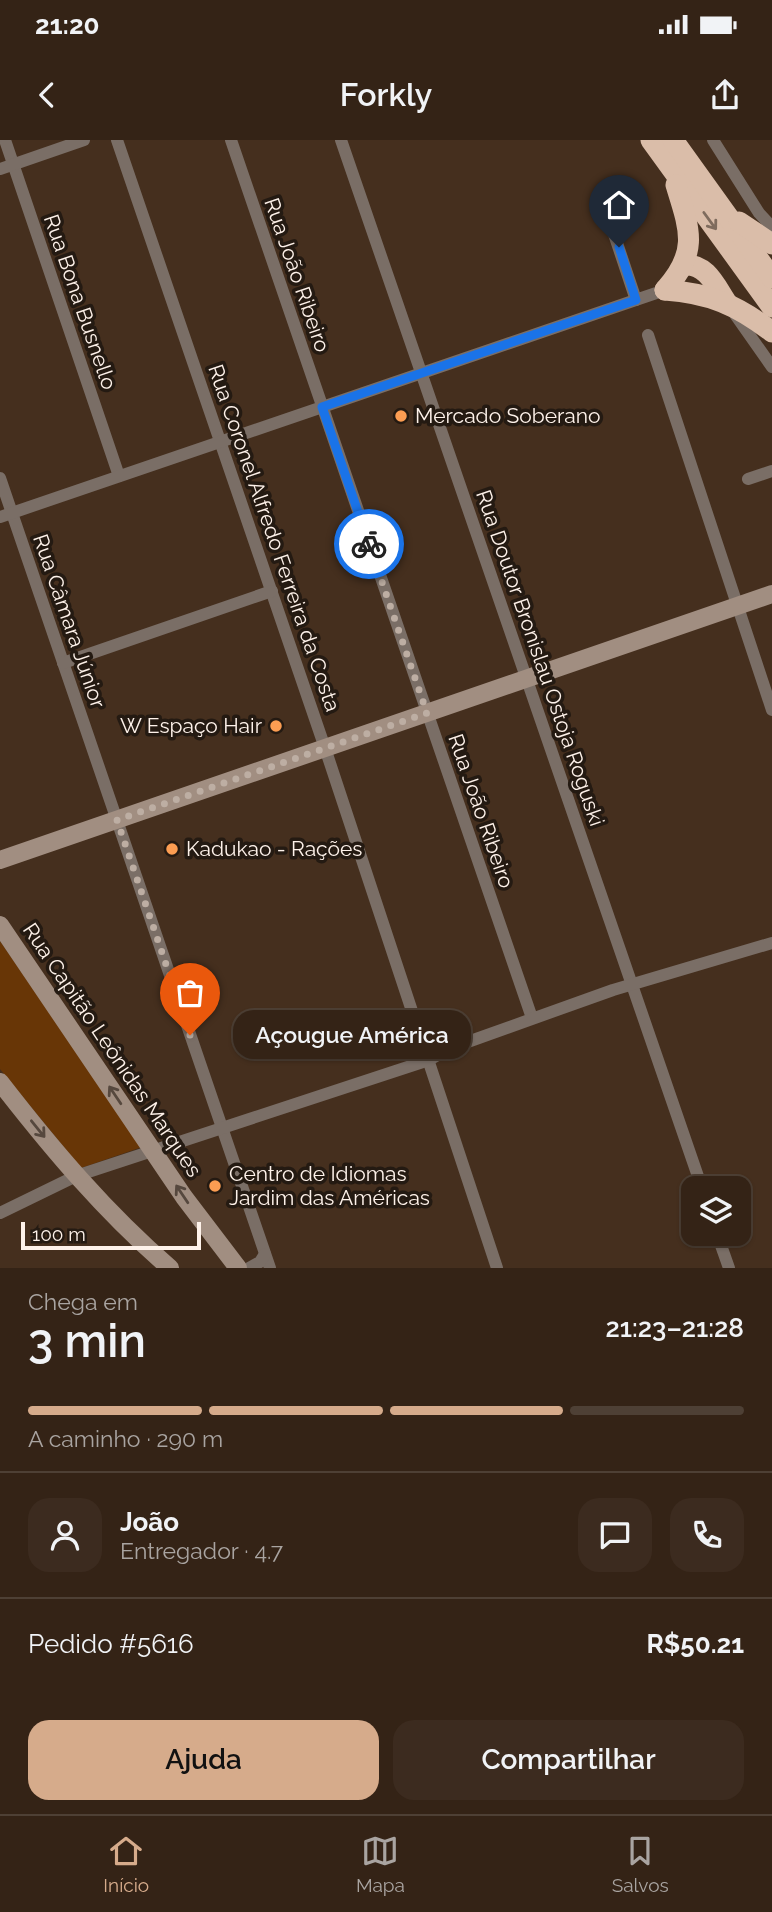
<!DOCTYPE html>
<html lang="pt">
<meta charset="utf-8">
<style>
:root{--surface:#342316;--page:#3c2b1f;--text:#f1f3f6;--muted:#a9a4a1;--line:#4e4035;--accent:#d6ab8b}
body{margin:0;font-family:Raleway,sans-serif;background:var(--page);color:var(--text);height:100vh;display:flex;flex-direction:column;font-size:26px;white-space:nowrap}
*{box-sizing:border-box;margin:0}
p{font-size:23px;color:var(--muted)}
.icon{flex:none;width:38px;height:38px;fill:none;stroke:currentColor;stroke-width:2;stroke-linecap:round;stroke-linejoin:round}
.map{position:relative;height:1128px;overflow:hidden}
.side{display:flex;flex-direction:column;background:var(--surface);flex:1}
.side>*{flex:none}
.fabs{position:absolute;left:681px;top:1036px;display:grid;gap:14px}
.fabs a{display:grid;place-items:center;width:70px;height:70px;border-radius:14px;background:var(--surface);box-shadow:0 2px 5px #0004,0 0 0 2px var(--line);font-size:35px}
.scale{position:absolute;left:21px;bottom:18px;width:180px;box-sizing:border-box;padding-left:7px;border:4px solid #fef2ea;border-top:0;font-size:19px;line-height:24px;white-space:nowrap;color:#fef2ea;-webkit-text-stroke:5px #241a12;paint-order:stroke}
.pin{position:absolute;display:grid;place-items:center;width:60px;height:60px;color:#fff;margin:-72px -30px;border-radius:50% 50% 50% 0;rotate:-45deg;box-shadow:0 0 7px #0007}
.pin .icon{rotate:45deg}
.courier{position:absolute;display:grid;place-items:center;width:70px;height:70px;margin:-35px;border:5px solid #1a73e8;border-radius:50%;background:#fff;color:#222;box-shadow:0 2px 9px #0007}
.bubble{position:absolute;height:49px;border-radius:21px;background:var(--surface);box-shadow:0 2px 5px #0004,0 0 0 2px var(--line);font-size:23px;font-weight:600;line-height:49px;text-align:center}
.summary em{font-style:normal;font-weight:600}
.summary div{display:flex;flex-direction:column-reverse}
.summary{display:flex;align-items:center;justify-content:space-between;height:119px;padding:0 28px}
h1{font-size:46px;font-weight:600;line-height:52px}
.bar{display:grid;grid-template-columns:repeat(4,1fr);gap:10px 7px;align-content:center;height:84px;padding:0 28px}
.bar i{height:9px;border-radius:5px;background:var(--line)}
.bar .active{background:var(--accent)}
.bar p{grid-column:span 4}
.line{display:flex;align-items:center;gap:18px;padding:0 28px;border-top:2px solid var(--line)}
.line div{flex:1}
.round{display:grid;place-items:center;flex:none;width:74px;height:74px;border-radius:21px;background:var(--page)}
.cta{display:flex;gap:14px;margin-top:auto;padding:14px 28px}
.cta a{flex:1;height:80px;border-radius:21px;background:var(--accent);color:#111;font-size:28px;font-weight:600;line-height:80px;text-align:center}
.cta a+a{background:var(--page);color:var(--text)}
.status{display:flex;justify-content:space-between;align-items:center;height:49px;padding:0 35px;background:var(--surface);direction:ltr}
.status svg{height:19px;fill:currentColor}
header{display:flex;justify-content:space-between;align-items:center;height:91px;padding:0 28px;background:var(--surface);font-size:32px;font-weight:600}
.tabs{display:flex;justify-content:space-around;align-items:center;height:98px;border-top:2px solid var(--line);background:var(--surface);font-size:19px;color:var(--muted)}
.tabs a{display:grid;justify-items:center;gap:4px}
.tabs .active{color:var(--accent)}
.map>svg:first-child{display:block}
.green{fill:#683606}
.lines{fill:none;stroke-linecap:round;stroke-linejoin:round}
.minor{stroke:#7a6e66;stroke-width:12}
.secondary{stroke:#a18e81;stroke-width:18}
.motorway{stroke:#dabda9;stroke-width:21}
.oneway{stroke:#7f6c5e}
.oneway2{stroke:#56483e}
.done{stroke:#bdaea3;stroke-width:7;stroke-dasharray:0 12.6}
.route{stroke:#1a73e8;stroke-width:9}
.poi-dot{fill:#fc9d52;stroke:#241a12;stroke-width:2.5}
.labels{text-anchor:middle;stroke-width:7;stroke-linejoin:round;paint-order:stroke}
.street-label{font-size:21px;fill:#fef2ea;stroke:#241a12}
.poi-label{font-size:21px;fill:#fef2ea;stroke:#241a12;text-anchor:start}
</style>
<div class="status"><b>21:20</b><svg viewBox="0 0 49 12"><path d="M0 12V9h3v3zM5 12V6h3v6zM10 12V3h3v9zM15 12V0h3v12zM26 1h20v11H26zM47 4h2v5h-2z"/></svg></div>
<header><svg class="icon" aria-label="back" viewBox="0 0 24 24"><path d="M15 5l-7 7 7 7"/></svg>Forkly<svg class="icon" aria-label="share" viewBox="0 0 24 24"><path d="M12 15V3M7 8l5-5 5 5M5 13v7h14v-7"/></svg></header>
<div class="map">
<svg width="772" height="1128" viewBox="0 0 772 1128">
<rect width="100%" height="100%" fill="#452f1e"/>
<path class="green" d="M0,801L142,1007L81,1028L0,929Z"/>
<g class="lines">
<g class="minor">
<path d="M5,0L119,336"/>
<path d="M117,0L325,608L497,1128"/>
<path d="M231,0L532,878"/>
<path d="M341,0L702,1048"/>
<path d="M713,0L759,73L772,87"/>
<path d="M0,29L84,0"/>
<path d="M601,55L636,160"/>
<path d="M732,170L772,227"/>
<path d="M648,195L772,570"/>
<path d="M0,338L270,1128"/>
<path d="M748,339L772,331"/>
<path d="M0,377L665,150"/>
<path d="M63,523L272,451"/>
<path d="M0,1073L76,1036L429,920L448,909L613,850L772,803"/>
<path d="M717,1094L729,1128"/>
<path d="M249,1128L260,1122L265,1114"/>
</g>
<g class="secondary">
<path d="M0,720L772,454"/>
<path d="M0,785L184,1057L238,1128"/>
<path d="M0,942C52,1009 106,1073 170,1128"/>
</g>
<g class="motorway">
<path d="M651,0L772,167"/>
<path d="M673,0L772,138"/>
<path d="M739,82L772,104"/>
<path d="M684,125C707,123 716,147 727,163"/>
<path d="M665,150C699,112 690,90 676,45"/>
<path d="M665,150C709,153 737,165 772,192"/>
</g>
</g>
<defs><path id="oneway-shaft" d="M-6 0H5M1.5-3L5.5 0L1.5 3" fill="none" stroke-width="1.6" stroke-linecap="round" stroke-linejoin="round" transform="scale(1.75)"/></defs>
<use class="oneway" href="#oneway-shaft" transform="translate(710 81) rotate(54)"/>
<g class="oneway2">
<use href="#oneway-shaft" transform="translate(115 955) rotate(-124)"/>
<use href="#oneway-shaft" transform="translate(38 989) rotate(51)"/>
<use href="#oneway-shaft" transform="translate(182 1054) rotate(-124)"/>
</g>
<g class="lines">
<path class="done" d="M190,895L117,680L427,573L369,404"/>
<path class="route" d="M369,404L322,267L636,160L619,107"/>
</g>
<g class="poi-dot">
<circle cx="401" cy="276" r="7"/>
<circle cx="276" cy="586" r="7"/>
<circle cx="172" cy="709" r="7"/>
<circle cx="215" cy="1046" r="7"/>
</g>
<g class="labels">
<g class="street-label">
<text transform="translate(297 135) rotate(71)" y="7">Rua João Ribeiro</text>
<text transform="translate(80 162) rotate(71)" y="7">Rua Bona Busnello</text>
<text transform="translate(274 398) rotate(71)" y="7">Rua Coronel Alfredo Ferreira da Costa</text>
<text transform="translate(69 481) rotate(71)" y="7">Rua Câmara Júnior</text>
<text transform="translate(540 518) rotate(71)" y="7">Rua Doutor Bronislau Ostoja Roguski</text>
<text transform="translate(481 671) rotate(71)" y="7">Rua João Ribeiro</text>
<text transform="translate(112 910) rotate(56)" y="7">Rua Capitão Leônidas Marques</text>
</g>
<g class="poi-label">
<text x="415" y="283">Mercado Soberano</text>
<text x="262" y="593" text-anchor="end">W Espaço Hair</text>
<text x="186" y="716">Kadukao - Rações</text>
<text x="229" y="1041">Centro de Idiomas<tspan x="229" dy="24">Jardim das Américas</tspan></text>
</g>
</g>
</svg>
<div class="fabs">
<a><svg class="icon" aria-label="layers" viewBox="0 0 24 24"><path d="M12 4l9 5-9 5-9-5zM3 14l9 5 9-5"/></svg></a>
</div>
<div class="scale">100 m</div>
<div class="pin" style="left:190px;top:895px;background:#ea580c"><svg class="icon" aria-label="bag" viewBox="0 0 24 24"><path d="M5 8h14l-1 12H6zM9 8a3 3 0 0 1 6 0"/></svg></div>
<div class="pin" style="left:619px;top:107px;background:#1f2937"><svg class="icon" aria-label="home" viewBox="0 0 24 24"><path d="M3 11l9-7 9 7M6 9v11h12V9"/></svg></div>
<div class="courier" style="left:369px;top:404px"><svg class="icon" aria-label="bike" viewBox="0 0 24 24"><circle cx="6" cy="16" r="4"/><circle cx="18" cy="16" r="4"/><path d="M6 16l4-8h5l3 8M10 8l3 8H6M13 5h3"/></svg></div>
<div class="bubble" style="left:233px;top:870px;width:238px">Açougue América</div>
</div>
<section class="side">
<div class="summary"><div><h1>3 min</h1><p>Chega em</p></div><em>21:23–21:28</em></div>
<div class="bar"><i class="active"></i><i class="active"></i><i class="active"></i><i></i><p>A caminho · 290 m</p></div>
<div class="line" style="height:126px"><a class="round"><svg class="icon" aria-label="person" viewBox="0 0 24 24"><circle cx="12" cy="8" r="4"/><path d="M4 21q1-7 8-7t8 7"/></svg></a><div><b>João</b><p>Entregador · 4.7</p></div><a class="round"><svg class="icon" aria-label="chat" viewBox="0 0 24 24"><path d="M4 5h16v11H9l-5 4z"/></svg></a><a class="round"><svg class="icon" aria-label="phone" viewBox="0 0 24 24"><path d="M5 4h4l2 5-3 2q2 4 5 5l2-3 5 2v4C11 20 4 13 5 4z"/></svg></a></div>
<div class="line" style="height:91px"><div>Pedido #5616</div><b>R$50.21</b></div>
<div class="cta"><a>Ajuda</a><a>Compartilhar</a></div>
</section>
<nav class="tabs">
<a class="active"><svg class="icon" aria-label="home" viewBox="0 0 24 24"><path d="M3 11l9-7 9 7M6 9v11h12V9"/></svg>Início</a>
<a><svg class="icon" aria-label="map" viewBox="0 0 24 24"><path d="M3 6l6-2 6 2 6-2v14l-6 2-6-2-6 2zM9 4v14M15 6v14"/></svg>Mapa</a>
<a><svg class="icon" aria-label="saved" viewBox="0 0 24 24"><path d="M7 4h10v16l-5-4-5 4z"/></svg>Salvos</a>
</nav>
